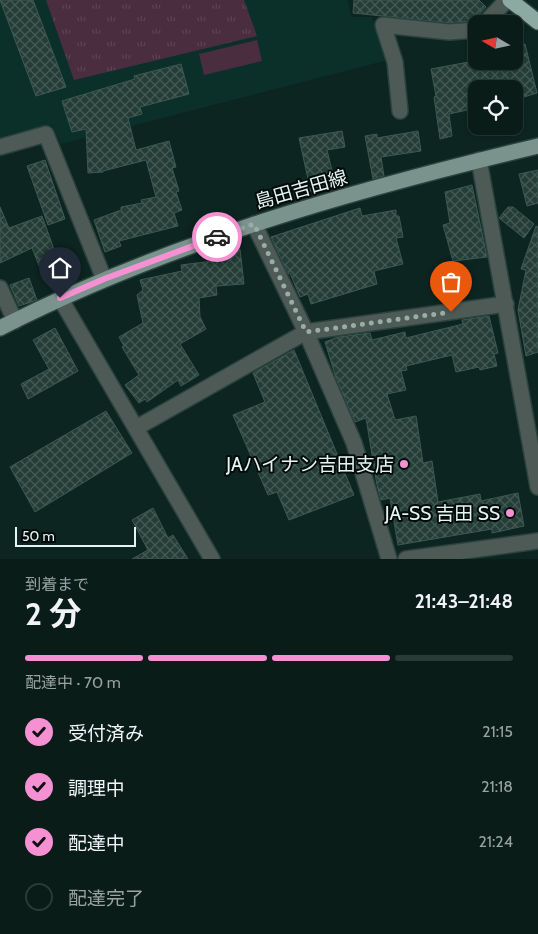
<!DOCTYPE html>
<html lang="ja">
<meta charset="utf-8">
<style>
:root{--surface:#091c18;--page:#172925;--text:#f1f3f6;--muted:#99a1a2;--line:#293a37;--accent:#f591d2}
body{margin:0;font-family:Cabin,"Noto Sans JP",sans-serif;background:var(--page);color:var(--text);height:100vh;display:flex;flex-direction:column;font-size:19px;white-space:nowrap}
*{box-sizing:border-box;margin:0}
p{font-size:16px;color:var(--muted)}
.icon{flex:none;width:28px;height:28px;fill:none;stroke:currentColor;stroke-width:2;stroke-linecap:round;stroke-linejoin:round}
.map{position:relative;height:559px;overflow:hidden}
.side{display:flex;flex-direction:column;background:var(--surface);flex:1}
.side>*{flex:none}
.needle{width:32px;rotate:279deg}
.tools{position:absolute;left:468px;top:15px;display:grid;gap:10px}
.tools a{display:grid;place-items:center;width:55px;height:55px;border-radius:10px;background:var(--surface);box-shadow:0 1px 4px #0004,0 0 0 1px var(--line);font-size:25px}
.scale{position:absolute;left:15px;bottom:12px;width:121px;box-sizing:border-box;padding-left:5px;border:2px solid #e6f5f1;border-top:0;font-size:14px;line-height:18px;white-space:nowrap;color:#e6f5f1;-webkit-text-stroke:4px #030c0a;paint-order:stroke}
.pin{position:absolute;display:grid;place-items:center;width:42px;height:42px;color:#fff;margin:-51px -21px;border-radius:50% 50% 50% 0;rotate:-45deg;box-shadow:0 0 5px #0007}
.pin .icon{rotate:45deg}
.courier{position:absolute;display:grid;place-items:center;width:50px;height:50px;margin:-25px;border:4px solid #f591d2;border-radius:50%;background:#fff;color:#222;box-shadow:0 1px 6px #0007}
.head em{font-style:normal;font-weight:700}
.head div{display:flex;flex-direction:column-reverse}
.head{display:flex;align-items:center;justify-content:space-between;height:85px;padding:0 25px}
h1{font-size:32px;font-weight:700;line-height:38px}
.bar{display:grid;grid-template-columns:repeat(4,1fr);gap:8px 5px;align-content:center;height:60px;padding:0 25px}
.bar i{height:6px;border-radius:4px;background:var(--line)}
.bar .current{background:var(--accent)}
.bar p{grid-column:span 4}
ol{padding:0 25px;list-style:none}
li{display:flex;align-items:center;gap:15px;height:55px}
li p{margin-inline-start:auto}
li .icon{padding:5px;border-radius:50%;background:var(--accent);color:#111;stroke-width:4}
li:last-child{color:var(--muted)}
li i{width:28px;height:28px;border:2px solid var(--line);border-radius:50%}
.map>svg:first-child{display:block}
.built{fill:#0b3029}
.grass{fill:url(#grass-tufts)}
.pitch{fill:#4a2e40}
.building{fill:url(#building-cross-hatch);stroke:#3e5852}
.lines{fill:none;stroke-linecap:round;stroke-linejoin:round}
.minor-casing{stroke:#2b423d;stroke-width:18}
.major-casing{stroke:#2b423d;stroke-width:18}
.highway-casing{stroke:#2b423d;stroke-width:18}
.minor{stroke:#4e5a56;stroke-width:15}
.major{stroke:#7b938d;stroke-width:15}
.highway{stroke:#8daaa2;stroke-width:15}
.done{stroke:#9aaca8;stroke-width:5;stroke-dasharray:0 9}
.route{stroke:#f591d2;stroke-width:6}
.poi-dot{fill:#f591d2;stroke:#030c0a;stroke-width:2}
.labels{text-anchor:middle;stroke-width:4;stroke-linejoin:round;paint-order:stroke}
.street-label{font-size:19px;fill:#e6f5f1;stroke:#030c0a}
.poi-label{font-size:19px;fill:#e6f5f1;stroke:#030c0a;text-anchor:end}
</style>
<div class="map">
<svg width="538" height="559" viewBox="0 0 538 559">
<defs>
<pattern id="grass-tufts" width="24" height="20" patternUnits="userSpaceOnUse" patternTransform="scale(1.25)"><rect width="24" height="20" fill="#4a2e40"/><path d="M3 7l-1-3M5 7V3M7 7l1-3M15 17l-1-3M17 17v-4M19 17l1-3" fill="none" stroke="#5b4353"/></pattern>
<pattern id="building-cross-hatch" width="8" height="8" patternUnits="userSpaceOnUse" patternTransform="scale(1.25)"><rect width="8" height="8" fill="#243e37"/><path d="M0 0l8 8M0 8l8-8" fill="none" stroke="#445a54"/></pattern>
</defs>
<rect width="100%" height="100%" fill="#0c2520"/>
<path class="built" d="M0,0H348L351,17H372L388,60L61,144L52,125L0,139Z"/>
<path class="grass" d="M46,0H244L257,36L74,80Z"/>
<path class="pitch" d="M257,40L262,61L204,75L199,54Z"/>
<g class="building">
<path d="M0,0H33L66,87L36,96Z"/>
<path d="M354,0H479L486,7L473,21L449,23L353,13Z"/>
<path d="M525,44L537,93L514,100V85L503,87L501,78L476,83V108L449,114L452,136L440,139L434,97L436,96L431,69L474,61H514V46Z"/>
<path d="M181,64L189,94L140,107L142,114L128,118L136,150L169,141L176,167L172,168L179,191L176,192L182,210L174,213L178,226L119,241L121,246L105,252L94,220L121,210V207L142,203L141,200L156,197L146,160L103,171V172L88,173L86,129L72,132L62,101L135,79L134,76Z"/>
<path d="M342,131L345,147L327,150L336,187L306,192L303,180L308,179L299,138Z"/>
<path d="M418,131L421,151L381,157L384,176L373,179L365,136L377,134V138Z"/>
<path d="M45,160L65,219L48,225L27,166Z"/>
<path d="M538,170V203L527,206L519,174Z"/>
<path d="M472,185L487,257L453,261L443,225L450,223L445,192Z"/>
<path d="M0,207L9,228L42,216L60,266L42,273L32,248L0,263Z"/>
<path d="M508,207H513L534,224L524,238L499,218Z"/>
<path d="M360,208L362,216L396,210V216H399L403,237L396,238L403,264L374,271L377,284L311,304L308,294L300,297L290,273L288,274L271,237Z"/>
<path d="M536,226L538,227V352L526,356L518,310L526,270L521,269Z"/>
<path d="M240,249L244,284L216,286L217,295L199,298L200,317L206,329L180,344L199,375L181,386L178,380L147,402L145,399L139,403L125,385L139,375L122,347L124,346L119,337L143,323L137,295L143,290L140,280L182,271L181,265L213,261V251Z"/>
<path d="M29,278L37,300L19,306L10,285Z"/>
<path d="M489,316L498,353L494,354L497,366L480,370L479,367L456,372L452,355L406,366L407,370L401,371L406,390L387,394L395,420L416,416L423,463L432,461L438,502L480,494L481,501L518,493L524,526L492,533V529L398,545L390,498L381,500L377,485L366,418L355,422L336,378L325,342L338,337L370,333L372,340L405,332L406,338L463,324L462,320Z"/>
<path d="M55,328L78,371L28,399L21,384L49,369L33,340Z"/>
<path d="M294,350L354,495L289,520L277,492L268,495L233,415L265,402L253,373Z"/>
<path d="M106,411L132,453L35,512L10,467Z"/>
<path d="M153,508L168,538L173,535L188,559H132L148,550L132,520Z"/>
</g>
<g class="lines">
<g class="minor-casing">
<g id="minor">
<path d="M484,24L507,0"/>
<path d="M400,111L395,62L383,25L449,32L476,30"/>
<path d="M0,147L46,134L104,279"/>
<path d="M479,160L538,487"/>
<path d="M254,224L306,332L354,443L389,559"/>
<path d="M0,288L15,321"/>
<path d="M60,298L212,559"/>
<path d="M136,428L306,332L506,304"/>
<path d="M406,559L538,541"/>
</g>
</g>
<g class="major-casing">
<path id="major" d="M0,328C169,242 354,190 538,146"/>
</g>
<g class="highway-casing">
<path id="highway" d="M510,0L538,22"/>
</g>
<use href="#minor" class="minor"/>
<use href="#major" class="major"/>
<use href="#highway" class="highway"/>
</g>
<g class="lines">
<path class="done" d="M217,237L254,224L306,332L451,312"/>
<path class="route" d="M60,298L104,279L217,237"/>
</g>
<g class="poi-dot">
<circle cx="404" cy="464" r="5"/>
<circle cx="510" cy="513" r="5"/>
</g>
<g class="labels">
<g class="street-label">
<text transform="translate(301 189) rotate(-16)" y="7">島田吉田線</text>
</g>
<g class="poi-label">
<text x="394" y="471">JAハイナン吉田支店</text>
<text x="500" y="520">JA-SS 吉田 SS</text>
</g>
</g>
</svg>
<div class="tools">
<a><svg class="needle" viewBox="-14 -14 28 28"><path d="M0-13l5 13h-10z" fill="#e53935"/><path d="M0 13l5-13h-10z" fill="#99a1a2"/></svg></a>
<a><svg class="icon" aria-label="locate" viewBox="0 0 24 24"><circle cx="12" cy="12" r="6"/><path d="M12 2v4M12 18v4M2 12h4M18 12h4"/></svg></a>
</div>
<div class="scale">50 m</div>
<div class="pin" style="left:451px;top:312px;background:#ea580c"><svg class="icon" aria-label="bag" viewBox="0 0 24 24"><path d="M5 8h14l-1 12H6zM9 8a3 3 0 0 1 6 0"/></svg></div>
<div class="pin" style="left:60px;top:298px;background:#1f2937"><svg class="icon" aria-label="home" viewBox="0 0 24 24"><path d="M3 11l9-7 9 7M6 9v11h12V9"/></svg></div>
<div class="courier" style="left:217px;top:237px"><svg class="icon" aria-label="car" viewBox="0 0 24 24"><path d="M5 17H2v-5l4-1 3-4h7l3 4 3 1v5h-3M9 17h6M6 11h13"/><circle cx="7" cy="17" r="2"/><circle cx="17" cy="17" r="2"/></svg></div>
</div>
<section class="side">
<div class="head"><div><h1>2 分</h1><p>到着まで</p></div><em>21:43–21:48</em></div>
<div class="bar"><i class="current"></i><i class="current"></i><i class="current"></i><i></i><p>配達中 · 70 m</p></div>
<ol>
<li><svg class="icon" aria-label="check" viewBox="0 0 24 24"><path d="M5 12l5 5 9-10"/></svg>受付済み<p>21:15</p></li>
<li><svg class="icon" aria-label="check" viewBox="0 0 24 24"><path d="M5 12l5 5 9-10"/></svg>調理中<p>21:18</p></li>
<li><svg class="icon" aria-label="check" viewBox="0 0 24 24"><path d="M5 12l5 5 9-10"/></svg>配達中<p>21:24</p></li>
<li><i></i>配達完了</li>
</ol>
</section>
